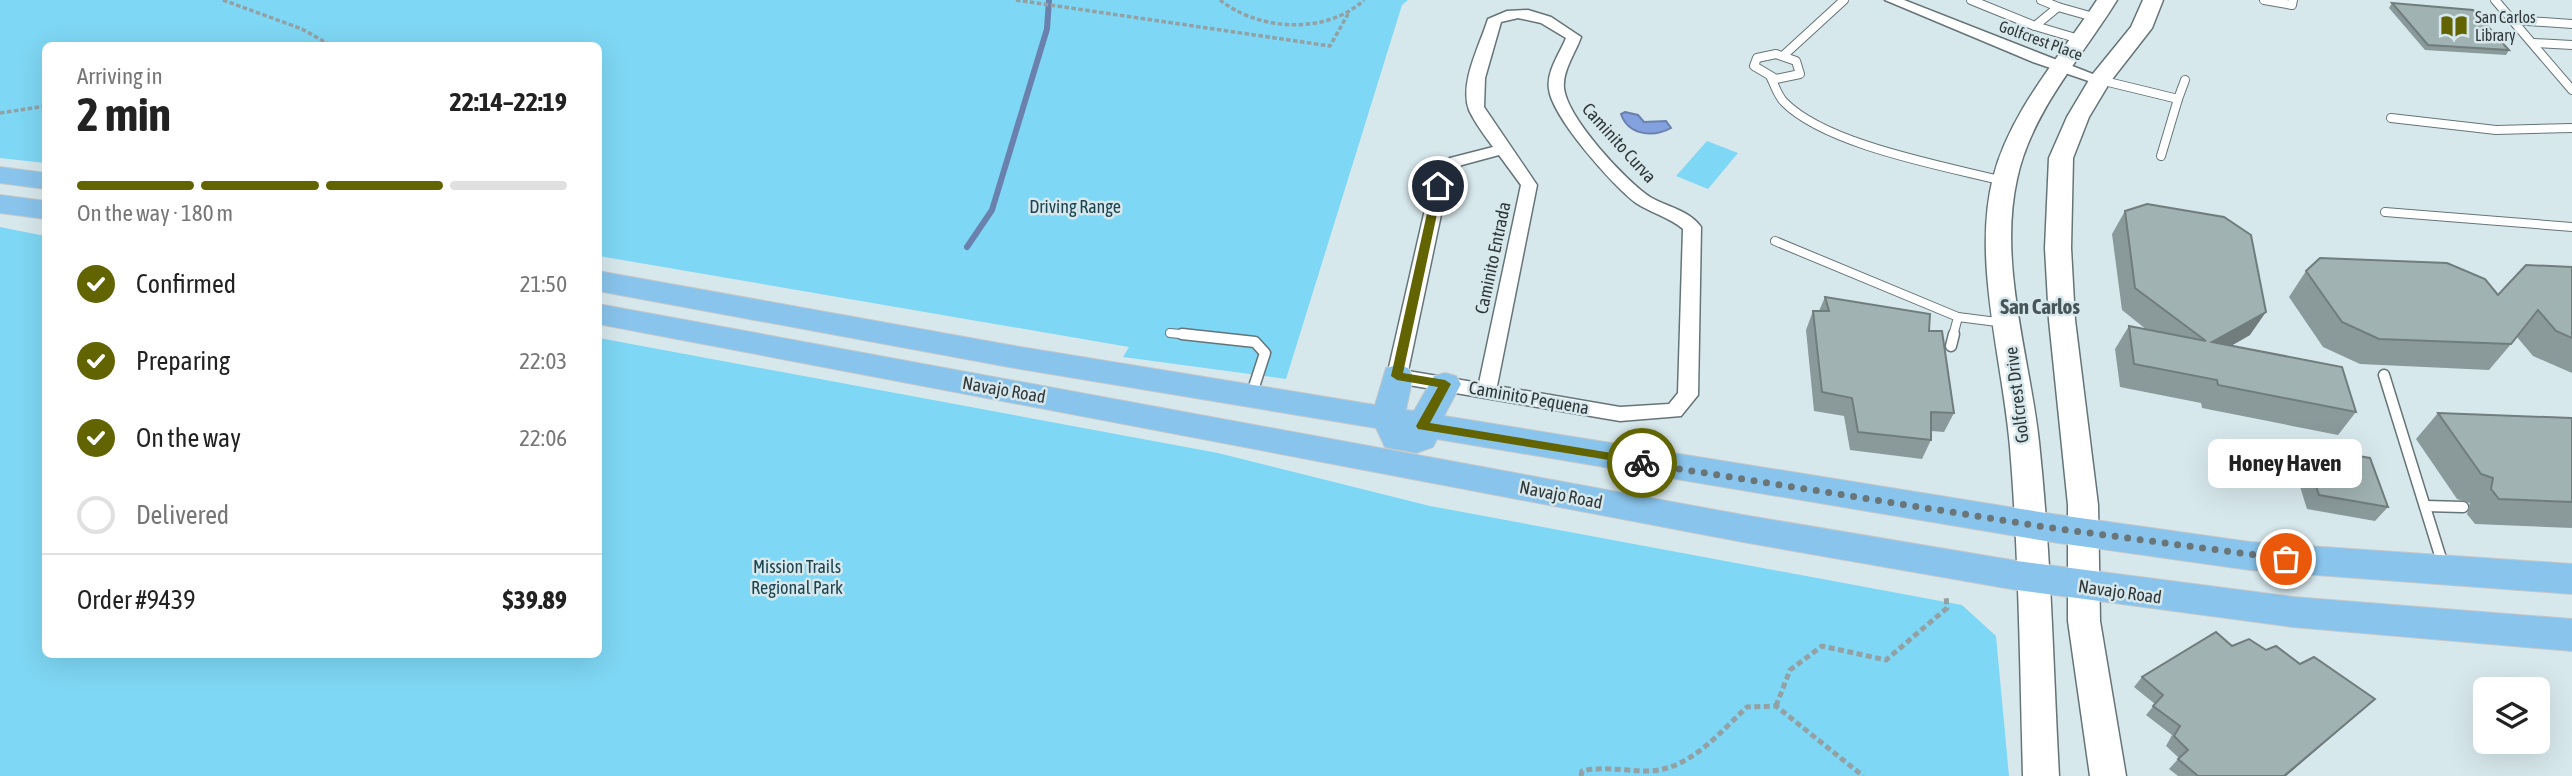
<!DOCTYPE html>
<meta charset="utf-8">
<style>
:root{--surface:#fff;--page:#f6f6f6;--text:#222;--muted:#767676;--line:#e0e0e0;--accent:#616400}
body{margin:0;font-family:"Asap Condensed",sans-serif;background:var(--page);color:var(--text);height:100vh;display:flex;flex-direction:column;font-size:26px;white-space:nowrap}
*{box-sizing:border-box;margin:0}
p{font-size:23px;color:var(--muted)}
.icon{flex:none;width:38px;height:38px;fill:none;stroke:currentColor;stroke-width:2;stroke-linecap:round;stroke-linejoin:round}
.map{position:relative;flex:1;overflow:hidden}
.details{position:absolute;left:42px;top:42px;width:560px;height:616px;display:flex;flex-direction:column;background:var(--surface);border-radius:10px;box-shadow:0 7px 28px #0002}
.details>*{flex:none}
.controls{position:absolute;left:2473px;top:677px;display:grid;gap:14px}
.controls a{display:grid;place-items:center;width:77px;height:77px;border-radius:10px;background:var(--surface);box-shadow:0 7px 28px #0002;font-size:35px}
.pin{position:absolute;display:grid;place-items:center;width:60px;height:60px;color:#fff;margin:-30px;border:4px solid #fff;border-radius:50%;box-shadow:0 2px 7px #0007}
.courier{position:absolute;display:grid;place-items:center;width:70px;height:70px;margin:-35px;border:5px solid #616400;border-radius:50%;background:#fff;color:#222;box-shadow:0 2px 9px #0007}
.bubble{position:absolute;height:49px;border-radius:10px;background:var(--surface);box-shadow:0 7px 28px #0002;font-size:23px;font-weight:700;line-height:49px;text-align:center}
.summary em{font-style:normal;font-weight:700}
.summary div{display:flex;flex-direction:column-reverse}
.summary{display:flex;align-items:center;justify-content:space-between;height:119px;padding:0 35px}
h1{font-size:46px;font-weight:700;line-height:52px}
.bar{display:grid;grid-template-columns:repeat(4,1fr);gap:10px 7px;align-content:center;height:84px;padding:0 35px}
.bar i{height:9px;border-radius:5px;background:var(--line)}
.bar .active{background:var(--accent)}
.bar p{grid-column:span 4}
.line{display:flex;align-items:center;gap:18px;padding:0 35px;border-top:2px solid var(--line)}
.line div{flex:1}
ol{padding:0 35px;list-style:none}
li{display:flex;align-items:center;gap:21px;height:77px}
li p{margin-inline-start:auto}
li .icon{padding:7px;border-radius:50%;background:var(--accent);color:#fff;stroke-width:4}
li:last-child{color:var(--muted)}
li i{width:38px;height:38px;border:4px solid var(--line);border-radius:50%}
.map>svg:first-child{display:block}
.green{fill:#7ed7f4}
.water{fill:#83a1df;stroke:#6a81ad;stroke-width:2}
.lines{fill:none;stroke-linecap:round;stroke-linejoin:round}
.stream{stroke:#6a81ad;stroke-width:6}
.service-far1-casing{stroke:#657479;stroke-width:10}
.service-casing{stroke:#657479;stroke-width:13}
.minor-casing{stroke:#657479;stroke-width:3}
.secondary-casing{stroke:#657479;stroke-width:3}
.primary-casing{stroke:#c5c7c8;stroke-width:2}
.path-far1{stroke:#93a0a4;stroke-width:3.5;stroke-dasharray:4.5 2.5;stroke-linecap:butt}
.path{stroke:#93a0a4;stroke-width:5;stroke-dasharray:6 3.5;stroke-linecap:butt}
.service-far1{stroke:#fff;stroke-width:8}
.service{stroke:#fff;stroke-width:10}
.minor{fill:#fff;fill-rule:evenodd}
.secondary{fill:#fff;fill-rule:evenodd}
.primary{fill:#89c4ec;fill-rule:evenodd}
.wall{fill:#8a999a}
.shaded-wall{fill:#717d7d}
.building{fill:#a1b2b3;stroke:#717d7d;stroke-width:2}
.route{fill:#616400}
.done{stroke:#6a7578;stroke-width:7;stroke-dasharray:0 12.6}
.labels{text-anchor:middle;stroke-width:5;stroke-linejoin:round;paint-order:stroke}
.far-poi-label{font-size:16px;fill:#303739;stroke:#d7e8ed;text-anchor:start}
.far-street-label{font-size:16px;fill:#303739;stroke:#d7e8ed}
.street-label{font-size:18px;fill:#303739;stroke:#d7e8ed}
.park-label{font-size:18px;fill:#1b4450;stroke:#d7e8ed}
.quarter-label{font-size:21px;font-weight:bold;fill:#475559;stroke:#d7e8ed}
</style>
<div class="map">
<svg width="2572" height="776" viewBox="0 0 2572 776">
<rect width="100%" height="100%" fill="#d7e8ed"/>
<g class="green">
<path d="M0,0H1408L1402,5L1286,379L1123,357L1129,347L599,256L598,46H46L45,163L0,158Z"/>
<path d="M1707,141L1738,153L1708,189L1676,176Z"/>
<path d="M0,227L45,236L46,654H598L599,338L1218,453L1430,506L1962,605L1996,636L2009,776H0Z"/>
</g>
<path class="water" d="M1625,112L1638,115L1644,122L1666,121L1671,128C1653,138 1628,135 1621,114Z"/>
<g class="lines">
<path class="stream" d="M967,247L992,210L1047,29L1049,0"/>
<g class="service-far1-casing">
<g id="service-far1">
<path d="M1971,0L2035,26L2058,7L2041,0"/>
<path d="M2264,0L2292,5L2293,0"/>
<path d="M2495,0L2572,90"/>
<path d="M2058,7L2097,18"/>
<path d="M2513,20L2572,24"/>
<path d="M2035,26L2079,39"/>
<path d="M2534,43L2572,45"/>
<path d="M1776,54L1796,61L1800,74L1776,79L1754,66L1757,58Z"/>
<path d="M1784,55L1844,0"/>
<path d="M1771,78C1775,86 1778,96 1784,102C1826,145 1944,166 2003,181"/>
<path d="M2100,80L2178,99L2185,80"/>
<path d="M2391,118L2496,130L2572,128"/>
<path d="M2161,156L2178,99"/>
<path d="M2385,212L2572,227"/>
<path d="M1775,241L1958,317L2005,323"/>
<path d="M1170,333L1199,336"/>
<path d="M1953,336L1958,317"/>
</g>
</g>
<g class="service-casing">
<g id="service">
<path d="M1182,334L1255,342L1265,353L1251,396"/>
<path d="M1951,346L1954,334"/>
<path d="M2384,375L2443,565"/>
<path d="M2425,506L2463,507"/>
</g>
</g>
<g class="minor-casing">
<g id="minor">
<path d="M1885,0H1904L2108,80L2100,85L2033,62Z"/>
<path d="M1528,10L1551,17L1581,37C1576,52 1562,71 1564,88C1567,118 1625,180 1650,197C1667,207 1689,210 1701,227L1698,395L1681,416L1620,421L1397,383L1387,376L1434,170L1450,158L1493,147C1485,136 1475,123 1469,110C1459,83 1480,45 1488,19L1507,11ZM1518,18L1541,23L1566,38C1560,53 1546,72 1549,89C1552,117 1613,186 1636,203C1651,213 1669,217 1683,229L1678,393L1669,404L1620,407L1497,386L1537,185L1484,107L1485,78L1501,22ZM1499,155L1521,185L1479,383L1408,371L1450,172L1462,165Z"/>
</g>
</g>
<g class="secondary-casing">
<g id="secondary">
<path d="M2097,0H2117C2082,57 2031,112 2017,179C1998,264 2030,358 2039,442C2051,553 2053,665 2059,776H2023C2020,666 2019,556 2010,447C2003,363 1972,260 1993,178C2010,111 2060,57 2097,0Z"/>
<path d="M2143,0H2163L2152,28L2110,82L2089,117L2073,158L2071,248L2075,320L2098,505L2100,621L2126,776H2090L2068,621V505L2049,320L2045,248L2049,158L2067,117L2092,75L2131,27Z"/>
</g>
</g>
<g class="primary-casing">
<g id="primary">
<path d="M0,167L46,173V189L0,183Z"/>
<path d="M0,195L46,201V219L0,213Z"/>
<path d="M598,271L1009,345L1375,405L1386,368L1397,365L1408,368L1413,376L1406,410L1414,411L1434,376L1445,373L1456,376L1461,384L1444,416L2052,514L2250,542L2572,564V594L2250,570L2052,542L1437,439L1433,447L1416,453C1405,450 1397,450 1385,447L1376,428L1009,367L598,291Z"/>
<path d="M598,304L1743,515L2017,561L2293,597L2572,619V651L2293,627L2017,590L1743,542L598,324Z"/>
</g>
</g>
<g class="path-far1">
<path d="M223,0L302,29L332,46"/>
<path d="M1016,0L1330,46L1348,14"/>
<path d="M1220,0C1259,31 1326,35 1364,0"/>
<path d="M0,113L46,106"/>
</g>
<g class="path">
<path d="M1776,706L1790,670L1822,646L1886,660L1947,608L1946,596"/>
<path d="M1581,776L1582,771C1604,766 1625,771 1648,771C1690,770 1719,733 1747,707L1776,706L1863,776"/>
</g>
<use href="#service-far1" class="service-far1"/>
<use href="#service" class="service"/>
<use href="#minor" class="minor"/>
<use href="#secondary" class="secondary"/>
<use href="#primary" class="primary"/>
</g>
<g class="wall">
<path d="M2392,3L2509,50L2506,55L2425,50L2389,8Z"/>
<path d="M2125,211L2250,335L2231,346L2356,412L2338,435L2202,408L2201,403L2120,387L2115,349L2129,326L2147,330L2122,310L2112,234Z"/>
<path d="M2572,267V373L2533,356L2517,337L2489,370L2360,364L2323,347L2289,297L2306,271L2498,295Z"/>
<path d="M1825,297L1929,331L1954,413L1944,432L1931,431V440L1922,459L1850,450L1844,416L1814,411L1806,330L1813,311H1819Z"/>
<path d="M2438,413L2572,418V528L2475,524L2467,514L2470,503L2457,499L2416,439Z"/>
<path d="M2303,447L2388,507L2375,521L2307,509L2292,461Z"/>
<path d="M2232,646L2266,650L2300,664L2365,708L2286,776H2178L2169,769L2179,758L2166,746L2172,735L2146,715L2155,704L2134,687L2142,677Z"/>
</g>
<g class="shaded-wall">
<path d="M2266,312L2250,335L2197,365L2212,342Z"/>
<path d="M2375,699L2286,776H2284Z"/>
</g>
<g class="building">
<path d="M2392,3L2473,10L2509,50L2428,45Z"/>
<path d="M2147,204L2224,217L2251,235L2266,312L2212,342L2342,367L2356,412L2218,385L2217,380L2134,364L2129,326L2206,341L2135,288L2125,211Z"/>
<path d="M2320,258L2447,263L2485,279L2498,295L2526,265L2572,267V338L2556,331L2538,310L2511,344L2379,339L2342,322L2306,271Z"/>
<path d="M1825,297L1930,314L1929,331H1942L1954,413L1931,412V440L1858,432L1852,398L1822,392L1813,311H1829Z"/>
<path d="M2438,413L2572,418V502L2499,499L2491,489L2493,478L2481,474Z"/>
<path d="M2303,447L2370,458L2388,507L2319,495Z"/>
<path d="M2216,632L2232,646L2249,639L2266,650L2276,646L2300,664L2314,657L2375,699L2284,776H2198L2178,759L2188,750L2174,736L2180,726L2153,706L2163,695L2142,677Z"/>
</g>
<path class="route" d="M1438,183L1443,186L1403,373L1445,380L1451,384L1430,423L1642,458L1646,459V466L1418,429L1416,426L1438,387L1397,380L1391,376L1433,186Z"/>
<g class="lines">
<path class="done" d="M1642,463L2052,528L2286,559"/>
</g>
<defs>
<g id="library-bare" transform="scale(2.1)"><path d="M-6-4Q-3-5.5-.7-3.5V5Q-3 3-6 4ZM6-4Q3-5.5 .7-3.5V5Q3 3 6 4Z" fill="#616400" stroke="#d7e8ed" stroke-width="2.5" paint-order="stroke"/></g>
</defs>
<g fill-rule="evenodd">
<use href="#library-bare" x="2454" y="26"/>
</g>
<g class="labels">
<g class="far-poi-label">
<text x="2475" y="23">San Carlos<tspan x="2475" dy="18">Library</tspan></text>
</g>
<g class="far-street-label">
<text transform="translate(2041 40) rotate(20)" y="6">Golfcrest Place</text>
</g>
<g class="street-label">
<text transform="translate(1619 143) rotate(48)" y="6">Caminito Curva</text>
<text transform="translate(1493 258) rotate(-78)" y="6">Caminito Entrada</text>
<text transform="translate(1004 390) rotate(10)" y="6">Navajo Road</text>
<text transform="translate(2017 395) rotate(-97)" y="6">Golfcrest Drive</text>
<text transform="translate(1529 398) rotate(10)" y="6">Caminito Pequena</text>
<text transform="translate(1561 495) rotate(11)" y="6">Navajo Road</text>
<text transform="translate(2120 592) rotate(8)" y="6">Navajo Road</text>
</g>
<g class="park-label">
<text x="1075" y="213">Driving Range</text>
<text x="797" y="573">Mission Trails<tspan x="797" dy="21">Regional Park</tspan></text>
</g>
<g class="quarter-label">
<text x="2040" y="314">San Carlos</text>
</g>
</g>
</svg>
<div class="controls">
<a><svg class="icon" aria-label="layers" viewBox="0 0 24 24"><path d="M12 4l9 5-9 5-9-5zM3 14l9 5 9-5"/></svg></a>
</div>
<div class="pin" style="left:2286px;top:559px;background:#ea580c"><svg class="icon" aria-label="bag" viewBox="0 0 24 24"><path d="M5 8h14l-1 12H6zM9 8a3 3 0 0 1 6 0"/></svg></div>
<div class="pin" style="left:1438px;top:186px;background:#1f2937"><svg class="icon" aria-label="home" viewBox="0 0 24 24"><path d="M3 11l9-7 9 7M6 9v11h12V9"/></svg></div>
<div class="courier" style="left:1642px;top:463px"><svg class="icon" aria-label="bike" viewBox="0 0 24 24"><circle cx="6" cy="16" r="4"/><circle cx="18" cy="16" r="4"/><path d="M6 16l4-8h5l3 8M10 8l3 8H6M13 5h3"/></svg></div>
<div class="bubble" style="left:2208px;top:439px;width:154px">Honey Haven</div>
<section class="details">
<div class="summary"><div><h1>2 min</h1><p>Arriving in</p></div><em>22:14–22:19</em></div>
<div class="bar"><i class="active"></i><i class="active"></i><i class="active"></i><i></i><p>On the way · 180 m</p></div>
<ol>
<li><svg class="icon" aria-label="check" viewBox="0 0 24 24"><path d="M5 12l5 5 9-10"/></svg>Confirmed<p>21:50</p></li>
<li><svg class="icon" aria-label="check" viewBox="0 0 24 24"><path d="M5 12l5 5 9-10"/></svg>Preparing<p>22:03</p></li>
<li><svg class="icon" aria-label="check" viewBox="0 0 24 24"><path d="M5 12l5 5 9-10"/></svg>On the way<p>22:06</p></li>
<li><i></i>Delivered</li>
</ol>
<div class="line" style="height:91px"><div>Order #9439</div><b>$39.89</b></div>
</section>
</div>
